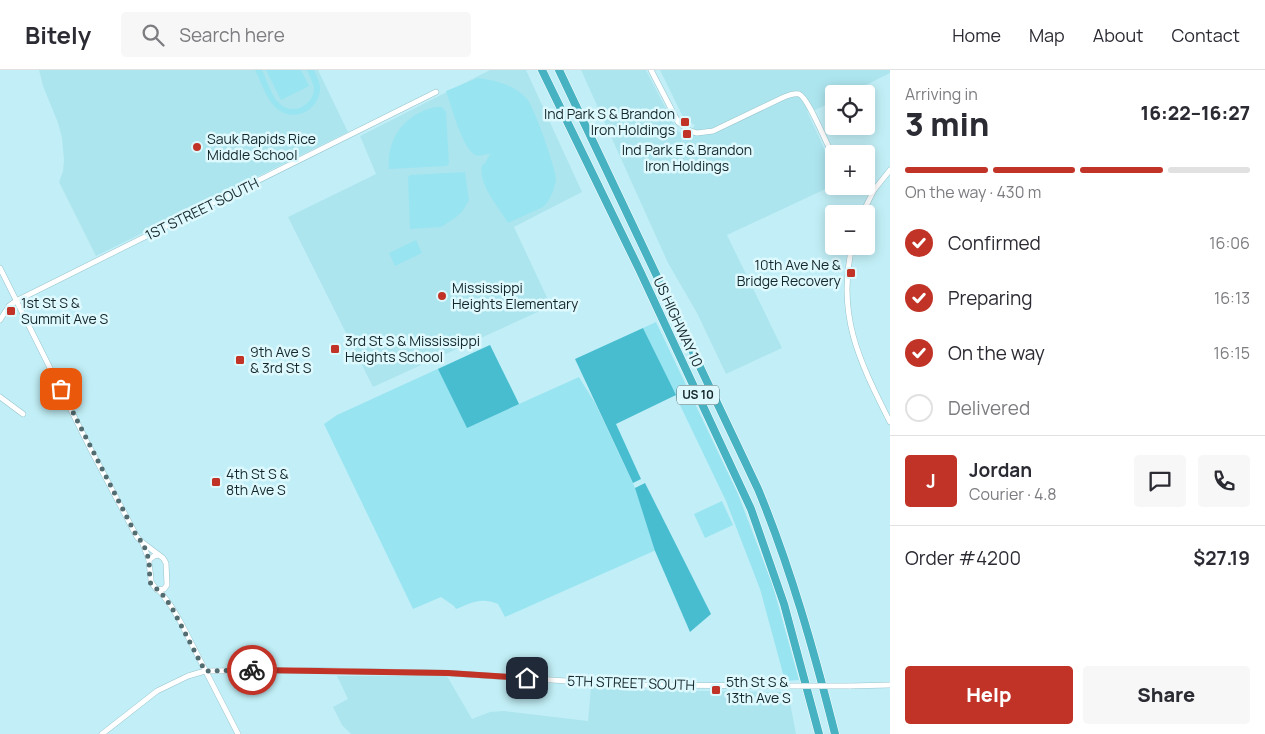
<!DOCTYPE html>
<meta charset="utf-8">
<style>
:root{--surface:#fff;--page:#f7f7f7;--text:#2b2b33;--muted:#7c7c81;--line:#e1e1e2;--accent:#c03326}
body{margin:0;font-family:Manrope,sans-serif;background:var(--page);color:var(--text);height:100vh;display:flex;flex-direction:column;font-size:19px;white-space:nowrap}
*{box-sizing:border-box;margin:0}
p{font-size:16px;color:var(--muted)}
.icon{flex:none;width:28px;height:28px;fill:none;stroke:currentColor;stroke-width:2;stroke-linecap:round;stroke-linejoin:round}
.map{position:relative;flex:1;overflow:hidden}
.details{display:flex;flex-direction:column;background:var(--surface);width:375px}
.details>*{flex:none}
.controls{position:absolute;left:825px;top:15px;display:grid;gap:10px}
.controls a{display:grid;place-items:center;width:50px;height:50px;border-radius:5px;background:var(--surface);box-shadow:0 2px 12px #0003;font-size:25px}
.pin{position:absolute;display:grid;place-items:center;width:42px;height:42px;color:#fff;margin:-21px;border-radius:10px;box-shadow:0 2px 8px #0006}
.courier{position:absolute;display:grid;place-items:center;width:50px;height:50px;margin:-25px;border:4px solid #c03326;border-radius:50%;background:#fff;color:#222;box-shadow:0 1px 6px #0007}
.summary em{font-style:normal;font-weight:800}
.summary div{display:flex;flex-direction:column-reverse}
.summary{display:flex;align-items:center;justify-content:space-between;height:85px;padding:0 15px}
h1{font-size:32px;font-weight:800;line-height:38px}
.bar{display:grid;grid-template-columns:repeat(4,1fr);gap:8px 5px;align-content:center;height:60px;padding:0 15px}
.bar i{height:6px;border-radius:4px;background:var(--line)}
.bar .active{background:var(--accent)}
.bar p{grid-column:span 4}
.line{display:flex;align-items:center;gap:12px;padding:0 15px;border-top:1px solid var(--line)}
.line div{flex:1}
.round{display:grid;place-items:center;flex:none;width:52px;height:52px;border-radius:5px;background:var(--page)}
ol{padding:0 15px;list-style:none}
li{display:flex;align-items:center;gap:15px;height:55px}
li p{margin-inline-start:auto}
li .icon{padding:5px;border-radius:50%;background:var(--accent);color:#fff;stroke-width:4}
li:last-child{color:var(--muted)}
li i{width:28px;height:28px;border:2px solid var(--line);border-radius:50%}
.primary-button{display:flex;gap:10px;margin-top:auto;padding:10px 15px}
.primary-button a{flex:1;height:58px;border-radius:5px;background:var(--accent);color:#fff;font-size:20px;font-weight:800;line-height:58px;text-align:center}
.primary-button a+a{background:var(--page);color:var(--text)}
header{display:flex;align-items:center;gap:30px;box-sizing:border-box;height:70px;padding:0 25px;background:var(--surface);border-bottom:1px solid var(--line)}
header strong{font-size:24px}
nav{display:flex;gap:28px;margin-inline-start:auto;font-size:18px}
.search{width:350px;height:45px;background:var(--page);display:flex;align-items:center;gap:12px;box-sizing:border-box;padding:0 18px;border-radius:5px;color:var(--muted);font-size:19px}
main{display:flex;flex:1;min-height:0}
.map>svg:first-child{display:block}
.built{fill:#ade5ee}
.green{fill:#99e4f1}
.forest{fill:#49bdd0}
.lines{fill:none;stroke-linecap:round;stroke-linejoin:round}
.minor-casing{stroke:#98c4cc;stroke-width:6}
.highway-casing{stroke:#fff;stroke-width:9}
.minor{stroke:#fff;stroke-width:5}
.highway{stroke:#46b2c2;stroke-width:8}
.minor-bridge-casing{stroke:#98c4cc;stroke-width:6;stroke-linecap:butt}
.minor-bridge{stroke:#fff;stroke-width:5}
.done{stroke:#526d72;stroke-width:5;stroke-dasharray:0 9}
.route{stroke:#c03326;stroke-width:6}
.poi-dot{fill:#c03326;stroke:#def9fe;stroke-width:2}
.labels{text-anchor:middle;stroke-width:5;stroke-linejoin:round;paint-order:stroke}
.shield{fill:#def9fe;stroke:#51666a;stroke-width:1}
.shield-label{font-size:12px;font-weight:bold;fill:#15272a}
.poi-label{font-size:14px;fill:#15272a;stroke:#def9fe;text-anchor:start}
.street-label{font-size:14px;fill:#15272a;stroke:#def9fe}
</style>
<header>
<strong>Bitely</strong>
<div class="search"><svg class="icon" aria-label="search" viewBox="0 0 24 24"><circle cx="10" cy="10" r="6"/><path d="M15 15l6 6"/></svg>Search here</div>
<nav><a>Home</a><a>Map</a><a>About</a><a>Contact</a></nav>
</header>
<main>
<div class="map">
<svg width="890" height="664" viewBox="0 0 890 664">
<rect width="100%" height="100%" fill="#c2eff7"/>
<g class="built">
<path d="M39,0H318L348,62L96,186L59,112L63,101L64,90L62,68L58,53L43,16Z"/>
<path d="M490,0H526L582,122L514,157L551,236L373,317L288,147L376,104L360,66Z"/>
<path d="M581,0H646L677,60L686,68L695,55L684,49L660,0H890V3L848,24H834V31L815,40L807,41L827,85L834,92V115L727,165L782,278L726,304L697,243L668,193Z"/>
<path d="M337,606H447L472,649L490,642L503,641L588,651L591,617L638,620L788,622L796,664H351L342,655L333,637L348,629Z"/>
</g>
<g class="green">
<path d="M255,0H262C267,10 271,26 280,34C293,46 314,35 314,18C313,12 309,6 307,0H314C316,6 320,11 320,18C320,41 292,54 275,37C266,28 261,12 255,0Z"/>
<path d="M266,0H301L309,16L281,30Z"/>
<path d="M478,8C495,10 515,15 527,29C534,36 556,99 556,109C555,118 551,128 546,134L543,137L508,153C499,138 477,113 482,95L485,93L490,84C485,84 479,87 475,85C462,78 451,35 446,21Z"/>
<path d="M435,37H442L446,42L449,93L447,96L389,99C386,68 405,44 435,37Z"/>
<path d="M465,102L469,130L462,142L455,148L441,157L410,159L408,107L410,105Z"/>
<path d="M416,170L422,183L395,196L389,183Z"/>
<path d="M656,252L738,424L773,516L799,610L785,611L760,519L726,431L643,258Z"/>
<path d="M490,275L519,334L579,307L595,333L663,477L505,547L498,534C480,527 472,533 456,539L454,536L441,527L413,539L324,354L337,345Z"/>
<path d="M722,431L733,455L705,468L694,444Z"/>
</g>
<g class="forest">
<path d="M643,258L676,325L616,354L641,409L633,413L575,289Z"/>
<path d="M490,275L519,334L467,358L438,299Z"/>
<path d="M645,413L711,544L690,562L655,481L635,418Z"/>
</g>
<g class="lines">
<g class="minor-casing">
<g id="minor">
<path d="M651,0L678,52L690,61L697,63L713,61L784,27C789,25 794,23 799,24C808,27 827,76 834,87"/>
<path d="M866,114L874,120"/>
<path d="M862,144L874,120L890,100"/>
<path d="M852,176C836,246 860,292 890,352"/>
<path d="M0,198L90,378L137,467L143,473L163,488L166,493L167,515L164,519L157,520L151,512C151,504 149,497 149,490L154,486L159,485"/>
<path d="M0,250L9,236L16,231L436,22"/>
<path d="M0,327L23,344"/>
<path d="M143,474L149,490"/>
<path d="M159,520L171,536L180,551L238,664"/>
<path d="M849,616L890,615"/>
<path d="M102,664L157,621L188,606L205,601L293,600L448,603L625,615L784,616"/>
</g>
</g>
<g class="highway-casing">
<g id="highway">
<path d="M542,0L640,201L751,439L784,534L819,664"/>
<path d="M559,0L758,419C791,499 814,581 835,664"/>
</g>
</g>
<use href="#minor" class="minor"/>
<use href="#highway" class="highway"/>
<g class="minor-bridge-casing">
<path id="minor-bridge" d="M784,616H849"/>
</g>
<use href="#minor-bridge" class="minor-bridge"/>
</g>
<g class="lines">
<path class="done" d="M61,319L137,467L143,473L149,490L150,512L153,517L159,520L171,536L205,601L252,600"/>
<path class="route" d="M252,600L448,603L527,608"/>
</g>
<g class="poi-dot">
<rect x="680" y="47" width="10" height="10" rx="2.5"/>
<rect x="682" y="59" width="10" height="10" rx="2.5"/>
<circle cx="197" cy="77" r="5"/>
<rect x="846" y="198" width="10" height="10" rx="2.5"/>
<circle cx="442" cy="226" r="5"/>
<rect x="6" y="236" width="10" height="10" rx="2.5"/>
<rect x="330" y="274" width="10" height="10" rx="2.5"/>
<rect x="235" y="285" width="10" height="10" rx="2.5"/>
<rect x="211" y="407" width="10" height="10" rx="2.5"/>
<rect x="711" y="615" width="10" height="10" rx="2.5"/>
</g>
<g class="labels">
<rect class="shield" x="677" y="315.5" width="42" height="19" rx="4"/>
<g class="shield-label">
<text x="698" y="329">US 10</text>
</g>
<g class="poi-label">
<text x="675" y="49" text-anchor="end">Ind Park S &amp; Brandon<tspan x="675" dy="16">Iron Holdings</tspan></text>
<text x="207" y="74">Sauk Rapids Rice<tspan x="207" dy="16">Middle School</tspan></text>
<text x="687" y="85" text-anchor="middle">Ind Park E &amp; Brandon<tspan x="687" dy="16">Iron Holdings</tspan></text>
<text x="841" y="200" text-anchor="end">10th Ave Ne &amp;<tspan x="841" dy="16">Bridge Recovery</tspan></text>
<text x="452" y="223">Mississippi<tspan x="452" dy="16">Heights Elementary</tspan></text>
<text x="21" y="238">1st St S &amp;<tspan x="21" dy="16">Summit Ave S</tspan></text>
<text x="345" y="276">3rd St S &amp; Mississippi<tspan x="345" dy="16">Heights School</tspan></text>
<text x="250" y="287">9th Ave S<tspan x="250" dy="16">&amp; 3rd St S</tspan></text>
<text x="226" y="409">4th St S &amp;<tspan x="226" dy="16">8th Ave S</tspan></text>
<text x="726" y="617">5th St S &amp;<tspan x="726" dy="16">13th Ave S</tspan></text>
</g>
<g class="street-label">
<text transform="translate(202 139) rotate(-26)" y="5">1ST STREET SOUTH</text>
<text transform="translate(678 252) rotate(65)" y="5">US HIGHWAY 10</text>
<text transform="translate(631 613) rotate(2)" y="5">5TH STREET SOUTH</text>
</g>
</g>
</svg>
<div class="controls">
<a><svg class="icon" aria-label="locate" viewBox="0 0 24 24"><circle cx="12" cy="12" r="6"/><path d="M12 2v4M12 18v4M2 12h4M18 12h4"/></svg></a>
<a>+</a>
<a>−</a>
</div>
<div class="pin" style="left:61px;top:319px;background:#ea580c"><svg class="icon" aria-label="bag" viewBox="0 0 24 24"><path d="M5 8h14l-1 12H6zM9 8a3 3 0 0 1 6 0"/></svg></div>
<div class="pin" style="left:527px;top:608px;background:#1f2937"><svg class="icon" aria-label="home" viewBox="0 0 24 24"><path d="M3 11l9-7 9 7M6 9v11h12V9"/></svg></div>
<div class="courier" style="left:252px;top:600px"><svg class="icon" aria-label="bike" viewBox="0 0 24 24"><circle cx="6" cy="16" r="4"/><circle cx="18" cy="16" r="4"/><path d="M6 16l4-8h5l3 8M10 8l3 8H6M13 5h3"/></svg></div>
</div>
<section class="details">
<div class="summary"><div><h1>3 min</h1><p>Arriving in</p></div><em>16:22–16:27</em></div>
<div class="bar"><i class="active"></i><i class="active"></i><i class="active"></i><i></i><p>On the way · 430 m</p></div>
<ol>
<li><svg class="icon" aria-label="check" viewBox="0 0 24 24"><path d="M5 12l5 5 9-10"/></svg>Confirmed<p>16:06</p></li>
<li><svg class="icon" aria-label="check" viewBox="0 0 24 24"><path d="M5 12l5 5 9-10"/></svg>Preparing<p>16:13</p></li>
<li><svg class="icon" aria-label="check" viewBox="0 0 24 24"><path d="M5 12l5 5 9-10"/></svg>On the way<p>16:15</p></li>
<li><i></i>Delivered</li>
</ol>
<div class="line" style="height:90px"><b class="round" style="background:var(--accent);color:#fff">J</b><div><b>Jordan</b><p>Courier · 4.8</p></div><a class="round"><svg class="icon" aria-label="chat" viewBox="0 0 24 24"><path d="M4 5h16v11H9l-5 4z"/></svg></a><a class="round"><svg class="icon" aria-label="phone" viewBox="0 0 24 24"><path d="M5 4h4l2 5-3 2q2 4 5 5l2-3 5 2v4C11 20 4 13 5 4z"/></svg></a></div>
<div class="line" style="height:65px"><div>Order #4200</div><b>$27.19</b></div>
<div class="primary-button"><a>Help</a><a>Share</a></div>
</section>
</main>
